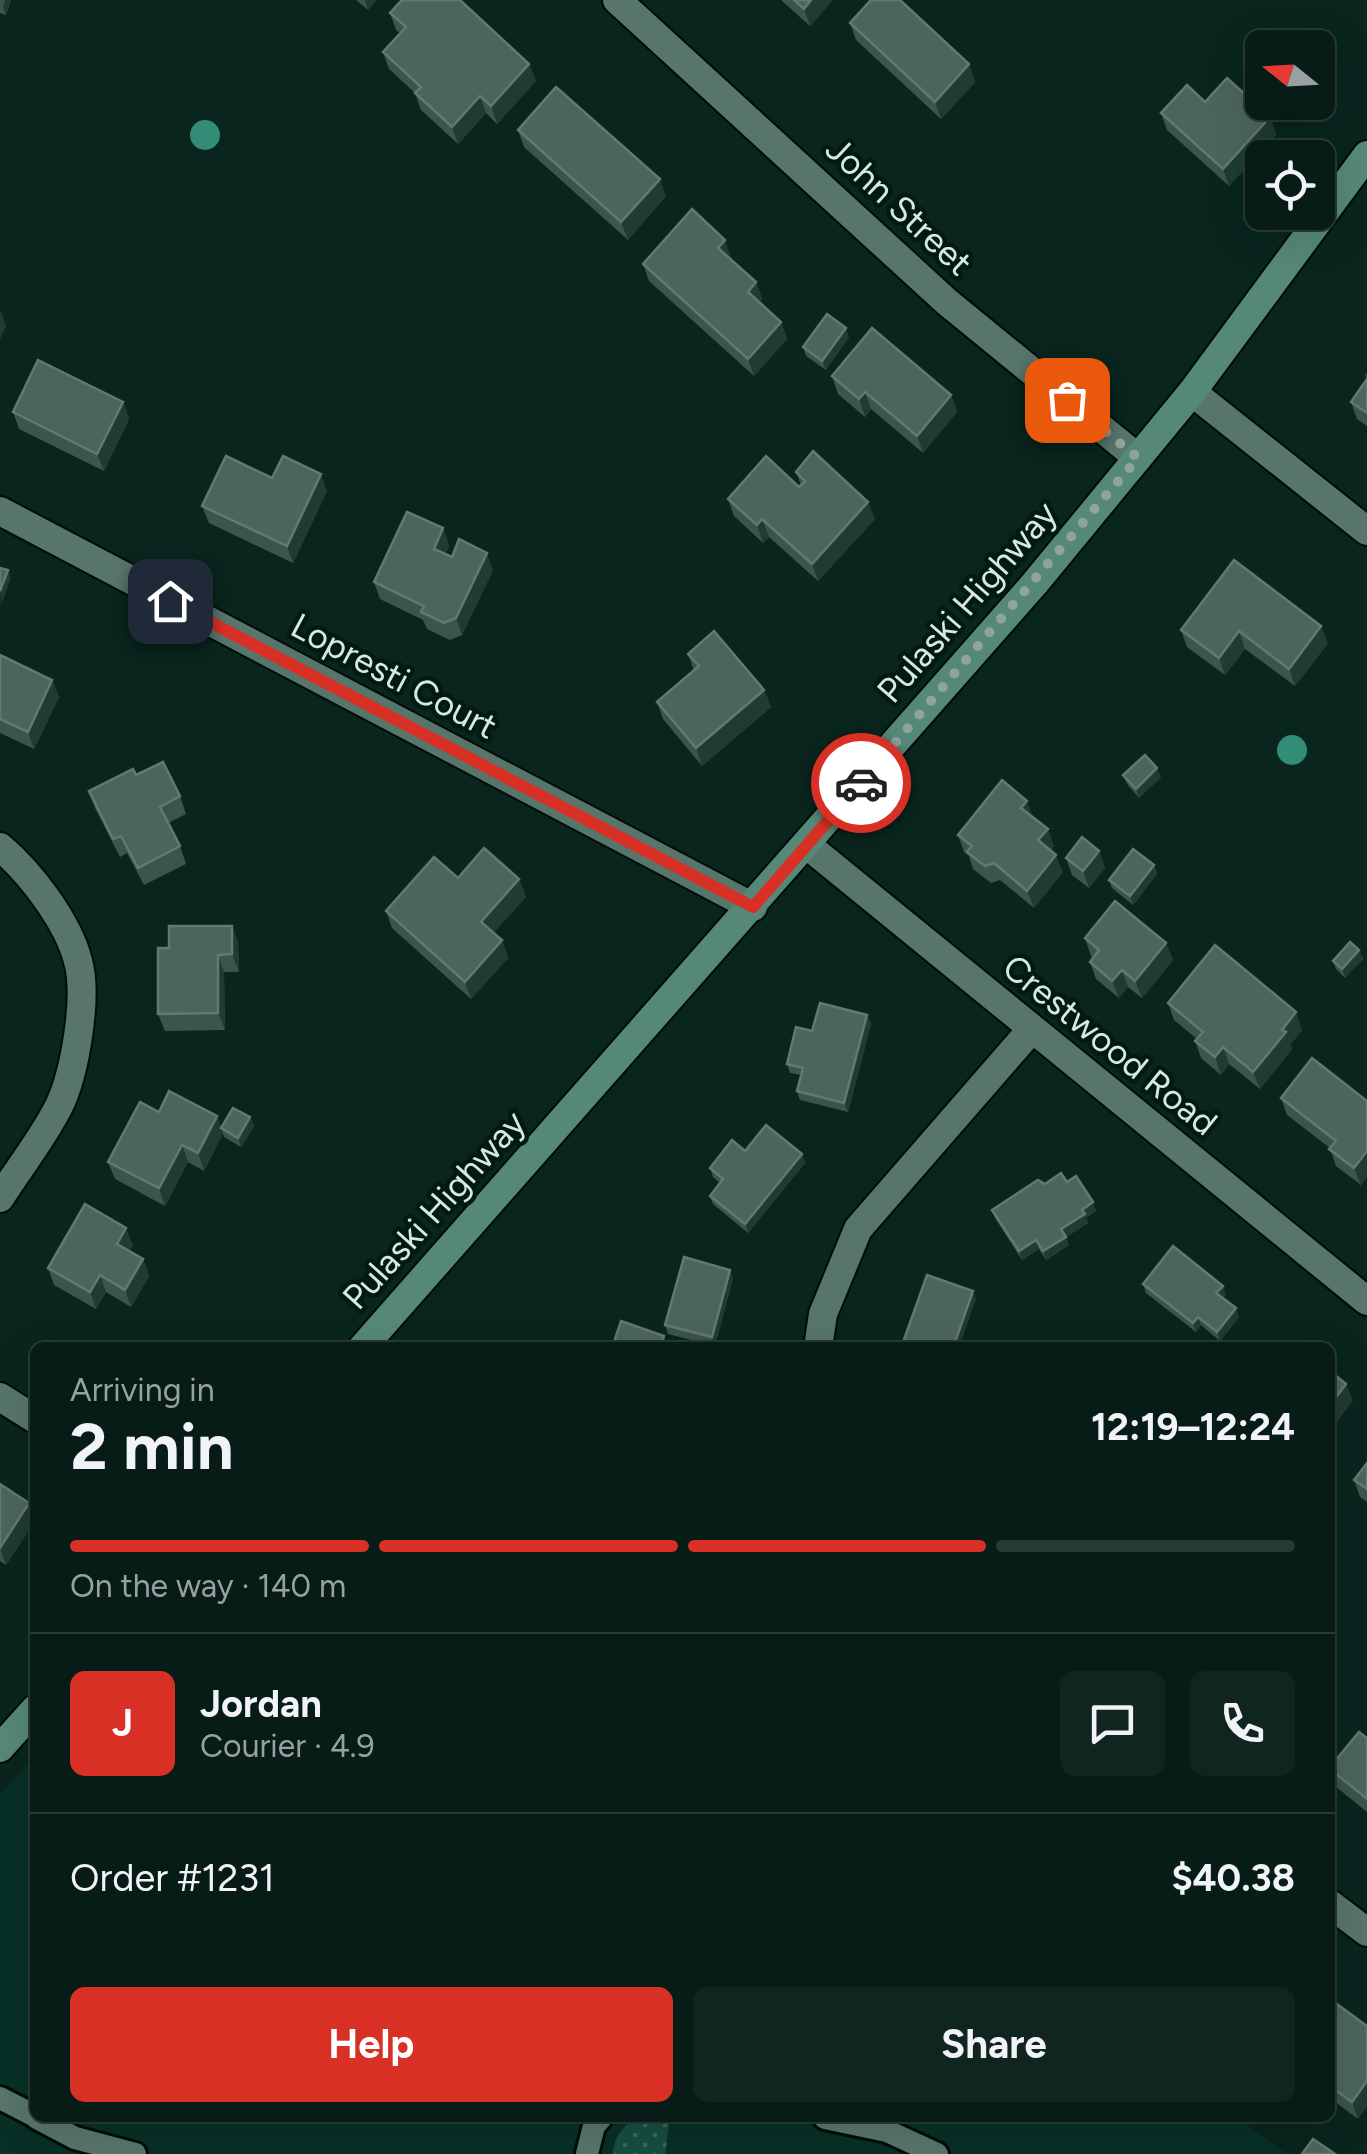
<!DOCTYPE html>
<meta charset="utf-8">
<style>
:root{--surface:#071c16;--page:#10251f;--text:#f1f3f6;--muted:#98a1a1;--line:#283a35;--accent:#d93025}
body{margin:0;font-family:Figtree,sans-serif;background:var(--page);color:var(--text);height:100vh;display:flex;flex-direction:column;font-size:38px;white-space:nowrap}
*{box-sizing:border-box;margin:0}
p{font-size:32px;color:var(--muted)}
.icon{flex:none;width:55px;height:55px;fill:none;stroke:currentColor;stroke-width:2;stroke-linecap:round;stroke-linejoin:round}
.map{position:relative;flex:1;overflow:hidden}
.details{position:absolute;left:30px;top:1342px;width:1305px;height:780px;display:flex;flex-direction:column;background:var(--surface);border-radius:15px;box-shadow:0 10px 40px #0002,0 0 0 2px var(--line)}
.details>*{flex:none}
.needle{width:65px;rotate:288deg}
.fabs{position:absolute;left:1245px;top:30px;display:grid;gap:20px}
.fabs a{display:grid;place-items:center;width:90px;height:90px;border-radius:15px;background:var(--surface);box-shadow:0 10px 40px #0002,0 0 0 2px var(--line);font-size:50px}
.pin{position:absolute;display:grid;place-items:center;width:85px;height:85px;color:#fff;margin:-42px;border-radius:20px;box-shadow:0 5px 15px #0006}
.courier{position:absolute;display:grid;place-items:center;width:100px;height:100px;margin:-50px;border:8px solid #d93025;border-radius:50%;background:#fff;color:#222;box-shadow:0 2px 12px #0007}
.overview em{font-style:normal;font-weight:700}
.overview div{display:flex;flex-direction:column-reverse}
.overview{display:flex;align-items:center;justify-content:space-between;height:170px;padding:0 40px}
h1{font-size:65px;font-weight:700;line-height:75px}
.bar{display:grid;grid-template-columns:repeat(4,1fr);gap:15px 10px;align-content:center;height:120px;padding:0 40px}
.bar i{height:12px;border-radius:8px;background:var(--line)}
.bar .active{background:var(--accent)}
.bar p{grid-column:span 4}
.line{display:flex;align-items:center;gap:25px;padding:0 40px;border-top:2px solid var(--line)}
.line div{flex:1}
.round{display:grid;place-items:center;flex:none;width:105px;height:105px;border-radius:15px;background:var(--page)}
.action{display:flex;gap:20px;margin-top:auto;padding:20px 40px}
.action a{flex:1;height:115px;border-radius:15px;background:var(--accent);color:#fff;font-size:40px;font-weight:700;line-height:115px;text-align:center}
.action a+a{background:var(--page);color:var(--text)}
.map>svg:first-child{display:block}
.built{fill:#083026}
.grass{fill:url(#grass-dots)}
.lines{fill:none;stroke-linecap:round;stroke-linejoin:round}
.service-casing{stroke:#000e08;stroke-width:28}
.minor-casing{stroke:#000e08;stroke-width:32}
.secondary-casing{stroke:#000e08;stroke-width:32}
.service{stroke:#58756b;stroke-width:22}
.minor{stroke:#58756b;stroke-width:28}
.secondary{stroke:#568878;stroke-width:28}
.tree{fill:#338c75}
.wall{fill:#3a554c}
.shaded-wall{fill:#1f3b33}
.building{fill:#4b655d;stroke:#617972;stroke-width:2.5}
.done{stroke:#90a49e;stroke-width:10;stroke-dasharray:0 18}
.route{stroke:#d93025;stroke-width:12}
.labels{text-anchor:middle;stroke-width:9;stroke-linejoin:round;paint-order:stroke}
.street-label{font-size:35px;fill:#d9e8e3;stroke:#011b14}
</style>
<div class="map">
<svg width="1367" height="2154" viewBox="0 0 1367 2154">
<defs>
<pattern id="grass-dots" width="8" height="8" patternUnits="userSpaceOnUse" patternTransform="scale(2.5)"><rect width="8" height="8" fill="#164e40"/><path d="M2 2h.1M6 6h.1" fill="none" stroke="#37685b" stroke-width="1.8" stroke-linecap="round"/></pattern>
</defs>
<rect width="100%" height="100%" fill="#09251e"/>
<path class="built" d="M35,1756V2118H1238L1287,2154H0V1794Z"/>
<path class="grass" d="M640,2118H665L669,2125L665,2154H613C613,2137 624,2124 640,2118Z"/>
<g class="lines">
<g class="service-casing">
<g id="service">
<path d="M0,2098L35,2116"/>
<path d="M37,2118L75,2138L135,2154"/>
<path d="M825,2118L887,2131L937,2154"/>
<path d="M587,2154L594,2126L601,2118"/>
</g>
</g>
<g class="minor-casing">
<g id="minor">
<path d="M617,0L947,302L1138,458"/>
<path d="M1192,392L1367,531"/>
<path d="M0,511L753,907"/>
<path d="M807,845L1367,1301"/>
<path d="M0,847C31,873 68,922 78,961C88,997 75,1073 59,1106C43,1138 19,1168 0,1198"/>
<path d="M818,1348L823,1314L858,1229L1031,1030"/>
<path d="M0,1397L35,1419"/>
<path d="M1330,1904L1367,1932"/>
</g>
</g>
<g class="secondary-casing">
<g id="secondary">
<path d="M362,1348L1035,583L1192,392L1367,155"/>
<path d="M0,1748L35,1709"/>
</g>
</g>
<use href="#service" class="service"/>
<use href="#minor" class="minor"/>
<use href="#secondary" class="secondary"/>
</g>
<g class="tree">
<circle cx="205" cy="135" r="15"/>
<circle cx="1292" cy="750" r="15"/>
</g>
<g class="wall">
<path d="M0,0H11L6,15L0,13Z"/>
<path d="M356,0H376L368,10Z"/>
<path d="M781,0H833L810,26Z"/>
<path d="M390,13L529,64L536,81L497,124L486,113L458,144L421,110L415,93L389,69L383,52L400,33L396,30Z"/>
<path d="M850,23L969,64L975,82L941,119L856,40Z"/>
<path d="M1161,113L1270,117L1276,135L1229,186L1167,130Z"/>
<path d="M518,130L666,196L628,240L524,147Z"/>
<path d="M731,257L730,259L756,282L762,299L759,302L781,322L787,339L754,376L649,281L643,264Z"/>
<path d="M849,337L826,370L806,356L803,347Z"/>
<path d="M1367,373V426L1357,419L1351,402L1367,379L1365,375Z"/>
<path d="M832,376L951,395L957,412L923,453L871,409L865,417L838,394Z"/>
<path d="M123,402L129,419L104,471L19,429L13,412Z"/>
<path d="M796,472L875,519L818,581L769,537L763,543L734,516L728,499L799,487L801,485Z"/>
<path d="M327,491L293,563L209,523L202,506Z"/>
<path d="M443,528L449,546L445,554L493,570L462,635L450,640L427,629L423,620L380,599L374,582Z"/>
<path d="M1234,560L1328,643L1295,686L1245,649L1225,675L1187,647L1181,630Z"/>
<path d="M688,654L764,690L771,707L702,766L663,719L657,702L694,671Z"/>
<path d="M0,655L52,680L59,697L34,749L0,733Z"/>
<path d="M136,775L180,796L186,814L168,823L180,846L186,864L144,885L127,853L120,857L95,808L89,791Z"/>
<path d="M1123,775L1161,777L1139,798L1127,784Z"/>
<path d="M1033,817L1054,846L1051,850L1063,872L1034,908L1000,880L991,883L973,869L969,856L964,852L958,835Z"/>
<path d="M1099,851L1105,868L1089,888L1072,875L1066,858Z"/>
<path d="M1154,865L1157,874L1133,905L1112,888L1109,880Z"/>
<path d="M458,878L519,879L526,897L493,933L502,940L508,958L471,999L392,928L386,911Z"/>
<path d="M232,926L238,943L239,972H224L225,1030L165,1031L158,1014L169,948Z"/>
<path d="M1085,938L1166,943L1173,960L1142,998L1128,987L1119,998L1096,979L1090,962L1093,957L1091,956Z"/>
<path d="M1359,950L1363,959L1345,978L1336,969L1333,961Z"/>
<path d="M1168,1003L1302,1030L1290,1045L1292,1049L1260,1089L1229,1064L1221,1075L1201,1058L1195,1041L1197,1039L1174,1020Z"/>
<path d="M867,1015L871,1024L848,1112L800,1100L797,1091L801,1075L790,1073L787,1064L812,1031Z"/>
<path d="M1281,1098L1367,1101V1177L1361,1185L1336,1166L1330,1148L1287,1115Z"/>
<path d="M159,1112L217,1116L223,1133L204,1171L188,1162L165,1206L115,1179L108,1162Z"/>
<path d="M250,1117L254,1126L241,1147L224,1137L221,1128Z"/>
<path d="M745,1151L802,1154L805,1163L748,1233L713,1204L710,1196L720,1183L713,1177L710,1168Z"/>
<path d="M1067,1182L1093,1202L1096,1211L1086,1218L1088,1223L1066,1237L1069,1245L1046,1260L1039,1249L1022,1260L995,1218L992,1210L1045,1184Z"/>
<path d="M133,1245L129,1251L143,1259L149,1276L131,1307L106,1292L96,1309L54,1285L48,1268Z"/>
<path d="M733,1278L715,1346L668,1334L665,1325Z"/>
<path d="M1143,1284L1226,1294L1223,1298L1239,1317L1220,1341L1201,1325L1196,1332L1146,1293Z"/>
<path d="M1367,1463V1502L1360,1497L1354,1480Z"/>
<path d="M0,1484L35,1518V1521L6,1565L0,1561Z"/>
<path d="M1367,1738V1812L1335,1786L1330,1772V1767Z"/>
<path d="M1330,1999L1358,2119L1330,2098Z"/>
</g>
<g class="shaded-wall">
<path d="M5,0H11L6,15L3,7Z"/>
<path d="M365,0H376L368,10Z"/>
<path d="M811,0H833L810,26L804,9Z"/>
<path d="M529,64L536,81L497,124L491,106Z"/>
<path d="M969,64L975,82L941,119L935,102Z"/>
<path d="M480,96L486,113L458,144L452,127Z"/>
<path d="M1270,117L1276,135L1229,186L1223,169Z"/>
<path d="M660,179L666,196L628,240L621,222Z"/>
<path d="M725,240L731,257L724,265L718,248Z"/>
<path d="M756,282L762,299L754,309L748,292Z"/>
<path d="M0,309L6,326L0,340Z"/>
<path d="M781,322L787,339L754,376L748,359Z"/>
<path d="M846,328L849,337L826,370L822,361Z"/>
<path d="M865,392L871,409L865,417L859,399Z"/>
<path d="M951,395L957,412L923,453L917,436Z"/>
<path d="M123,402L129,419L104,471L97,454Z"/>
<path d="M321,474L327,491L293,563L287,546Z"/>
<path d="M868,502L875,519L818,581L812,564Z"/>
<path d="M762,519L769,537L763,543L757,525Z"/>
<path d="M443,528L449,546L440,566L434,549Z"/>
<path d="M487,553L493,570L462,635L456,618Z"/>
<path d="M8,570L11,579L1,605L0,591Z"/>
<path d="M1321,626L1328,643L1295,686L1289,669Z"/>
<path d="M1239,631L1245,649L1225,675L1219,658Z"/>
<path d="M52,680L59,697L34,749L28,732Z"/>
<path d="M764,690L771,707L702,766L696,748Z"/>
<path d="M1157,768L1161,777L1139,798L1136,789Z"/>
<path d="M1027,801L1033,818L1021,808Z"/>
<path d="M1048,829L1054,846L1044,858L1038,840Z"/>
<path d="M1099,851L1105,868L1089,888L1083,871Z"/>
<path d="M1056,855L1063,872L1034,908L1027,891Z"/>
<path d="M1154,865L1157,874L1133,905L1130,896Z"/>
<path d="M519,879L526,897L487,940L481,922Z"/>
<path d="M232,926L238,943L239,972L232,954Z"/>
<path d="M502,940L508,958L471,999L465,982Z"/>
<path d="M1166,943L1173,960L1142,998L1135,981Z"/>
<path d="M1359,950L1363,959L1345,978L1342,969Z"/>
<path d="M218,955L224,972L225,1030L218,1013Z"/>
<path d="M1122,970L1128,987L1119,998L1112,981Z"/>
<path d="M1296,1012L1302,1030L1290,1045L1292,1049L1260,1089L1253,1072Z"/>
<path d="M867,1015L871,1024L848,1112L844,1103Z"/>
<path d="M1223,1047L1229,1064L1221,1075L1215,1057Z"/>
<path d="M217,1116L223,1133L204,1171L198,1153Z"/>
<path d="M250,1117L254,1126L241,1147L238,1138Z"/>
<path d="M182,1145L188,1162L165,1206L159,1188Z"/>
<path d="M1367,1151V1177L1361,1185L1354,1168Z"/>
<path d="M802,1154L805,1163L748,1233L745,1224Z"/>
<path d="M1093,1202L1096,1211L1086,1218L1088,1223L1066,1237L1069,1245L1046,1260L1043,1251L1061,1229L1082,1210Z"/>
<path d="M126,1228L133,1245L123,1261L117,1244Z"/>
<path d="M1036,1240L1039,1249L1022,1260L1019,1251Z"/>
<path d="M143,1259L149,1276L131,1307L125,1290Z"/>
<path d="M730,1270L733,1278L715,1346L712,1337Z"/>
<path d="M100,1275L106,1292L96,1309L90,1292Z"/>
<path d="M1223,1286L1226,1294L1219,1302L1216,1293Z"/>
<path d="M973,1291L976,1299L959,1348H953Z"/>
<path d="M1236,1308L1239,1317L1220,1341L1217,1332Z"/>
<path d="M1198,1317L1201,1325L1196,1332L1193,1323Z"/>
<path d="M664,1336L667,1345L666,1348H660Z"/>
<path d="M1346,1384L1353,1401L1330,1431V1405Z"/>
<path d="M29,1503L35,1521L6,1565L0,1548Z"/>
<path d="M1367,2081V2107L1358,2119L1352,2102Z"/>
</g>
<g class="building">
<path d="M402,0H460L529,64L491,106L480,96L452,127L415,93L421,87L383,52L406,27L390,13Z"/>
<path d="M794,0H811L804,9Z"/>
<path d="M871,0H900L969,64L935,102L850,23Z"/>
<path d="M1227,78L1270,117L1223,169L1161,113L1187,85L1205,102Z"/>
<path d="M556,87L660,179L621,222L518,130Z"/>
<path d="M692,209L725,240L718,248L756,282L748,292L781,322L748,359L643,264Z"/>
<path d="M827,314L846,328L822,361L803,347Z"/>
<path d="M872,328L951,395L917,436L865,392L859,399L832,376Z"/>
<path d="M38,360L123,402L97,454L13,412Z"/>
<path d="M1367,379V413L1351,402Z"/>
<path d="M813,451L868,502L812,564L762,519L757,525L728,499L766,456L799,487L805,481L796,472Z"/>
<path d="M226,456L272,478L283,456L321,474L287,546L202,506Z"/>
<path d="M407,512L443,528L434,549L452,557L459,539L487,553L456,618L444,623L421,612L424,606L374,582Z"/>
<path d="M1234,560L1321,626L1289,669L1239,631L1219,658L1181,630Z"/>
<path d="M0,568L8,570L0,591Z"/>
<path d="M714,631L764,690L696,748L657,702L699,666L688,654Z"/>
<path d="M0,655L52,680L28,732L0,719Z"/>
<path d="M1145,755L1157,768L1136,789L1123,775Z"/>
<path d="M163,762L180,796L160,807L180,846L138,868L121,836L113,839L89,791L133,769L136,775Z"/>
<path d="M1002,780L1027,801L1021,808L1048,829L1038,840L1056,855L1027,891L994,863L985,866L967,852L972,846L958,835Z"/>
<path d="M1082,837L1099,851L1083,871L1066,858Z"/>
<path d="M484,848L519,879L481,922L502,940L465,982L386,911L434,857L458,878Z"/>
<path d="M1133,849L1154,865L1130,896L1109,880Z"/>
<path d="M1115,901L1166,943L1135,981L1122,970L1112,981L1090,962L1099,950L1085,938Z"/>
<path d="M169,926H232V954L218,955V1013L158,1014V948H169Z"/>
<path d="M1350,942L1359,950L1342,969L1333,961Z"/>
<path d="M1215,945L1296,1012L1282,1030L1286,1032L1253,1072L1223,1047L1215,1057L1195,1041L1203,1032L1168,1003Z"/>
<path d="M820,1003L867,1015L844,1103L797,1091L803,1068L787,1064L796,1027L812,1031Z"/>
<path d="M1312,1058L1367,1101V1151L1354,1168L1329,1149L1336,1141L1281,1098Z"/>
<path d="M169,1091L217,1116L198,1153L182,1145L159,1188L108,1162L140,1102L159,1112Z"/>
<path d="M233,1108L250,1117L238,1138L221,1128Z"/>
<path d="M766,1125L802,1154L745,1224L710,1196L723,1179L710,1168L732,1140L745,1151Z"/>
<path d="M1061,1173L1067,1182L1076,1176L1093,1202L1082,1210L1085,1214L1061,1229L1066,1237L1043,1251L1036,1240L1019,1251L992,1210L1038,1180L1045,1184Z"/>
<path d="M85,1204L126,1228L117,1244L143,1259L125,1290L100,1275L90,1292L48,1268Z"/>
<path d="M1173,1246L1223,1286L1216,1293L1236,1308L1217,1332L1198,1317L1193,1323L1143,1284Z"/>
<path d="M684,1257L730,1270L712,1337L665,1325Z"/>
<path d="M927,1275L973,1291L953,1348H901Z"/>
<path d="M621,1321L664,1336L660,1348H621L613,1345Z"/>
<path d="M1330,1371L1346,1384L1330,1405Z"/>
<path d="M1367,1463V1489L1354,1480Z"/>
<path d="M0,1484L29,1503L0,1548Z"/>
<path d="M1359,1732L1367,1738V1799L1330,1769V1767Z"/>
<path d="M1330,1999L1367,2026V2081L1352,2102L1330,2086Z"/>
<path d="M1313,2139L1335,2154H1302Z"/>
</g>
<g class="lines">
<path class="done" d="M861,783L1138,458L1067,400"/>
<path class="route" d="M170,601L753,907L861,783"/>
</g>
<g class="labels">
<g class="street-label">
<text transform="translate(899 206) rotate(43)" y="12">John Street</text>
<text transform="translate(967 602) rotate(-49)" y="12">Pulaski Highway</text>
<text transform="translate(394 676) rotate(28)" y="12">Lopresti Court</text>
<text transform="translate(1110 1045) rotate(39)" y="12">Crestwood Road</text>
<text transform="translate(434 1210) rotate(-48)" y="12">Pulaski Highway</text>
</g>
</g>
</svg>
<div class="fabs">
<a><svg class="needle" viewBox="-14 -14 28 28"><path d="M0-13l5 13h-10z" fill="#e53935"/><path d="M0 13l5-13h-10z" fill="#98a1a1"/></svg></a>
<a><svg class="icon" aria-label="locate" viewBox="0 0 24 24"><circle cx="12" cy="12" r="6"/><path d="M12 2v4M12 18v4M2 12h4M18 12h4"/></svg></a>
</div>
<div class="pin" style="left:1067px;top:400px;background:#ea580c"><svg class="icon" aria-label="bag" viewBox="0 0 24 24"><path d="M5 8h14l-1 12H6zM9 8a3 3 0 0 1 6 0"/></svg></div>
<div class="pin" style="left:170px;top:601px;background:#1f2937"><svg class="icon" aria-label="home" viewBox="0 0 24 24"><path d="M3 11l9-7 9 7M6 9v11h12V9"/></svg></div>
<div class="courier" style="left:861px;top:783px"><svg class="icon" aria-label="car" viewBox="0 0 24 24"><path d="M5 17H2v-5l4-1 3-4h7l3 4 3 1v5h-3M9 17h6M6 11h13"/><circle cx="7" cy="17" r="2"/><circle cx="17" cy="17" r="2"/></svg></div>
<section class="details">
<div class="overview"><div><h1>2 min</h1><p>Arriving in</p></div><em>12:19–12:24</em></div>
<div class="bar"><i class="active"></i><i class="active"></i><i class="active"></i><i></i><p>On the way · 140 m</p></div>
<div class="line" style="height:180px"><b class="round" style="background:var(--accent);color:#fff">J</b><div><b>Jordan</b><p>Courier · 4.9</p></div><a class="round"><svg class="icon" aria-label="chat" viewBox="0 0 24 24"><path d="M4 5h16v11H9l-5 4z"/></svg></a><a class="round"><svg class="icon" aria-label="phone" viewBox="0 0 24 24"><path d="M5 4h4l2 5-3 2q2 4 5 5l2-3 5 2v4C11 20 4 13 5 4z"/></svg></a></div>
<div class="line" style="height:130px"><div>Order #1231</div><b>$40.38</b></div>
<div class="action"><a>Help</a><a>Share</a></div>
</section>
</div>
